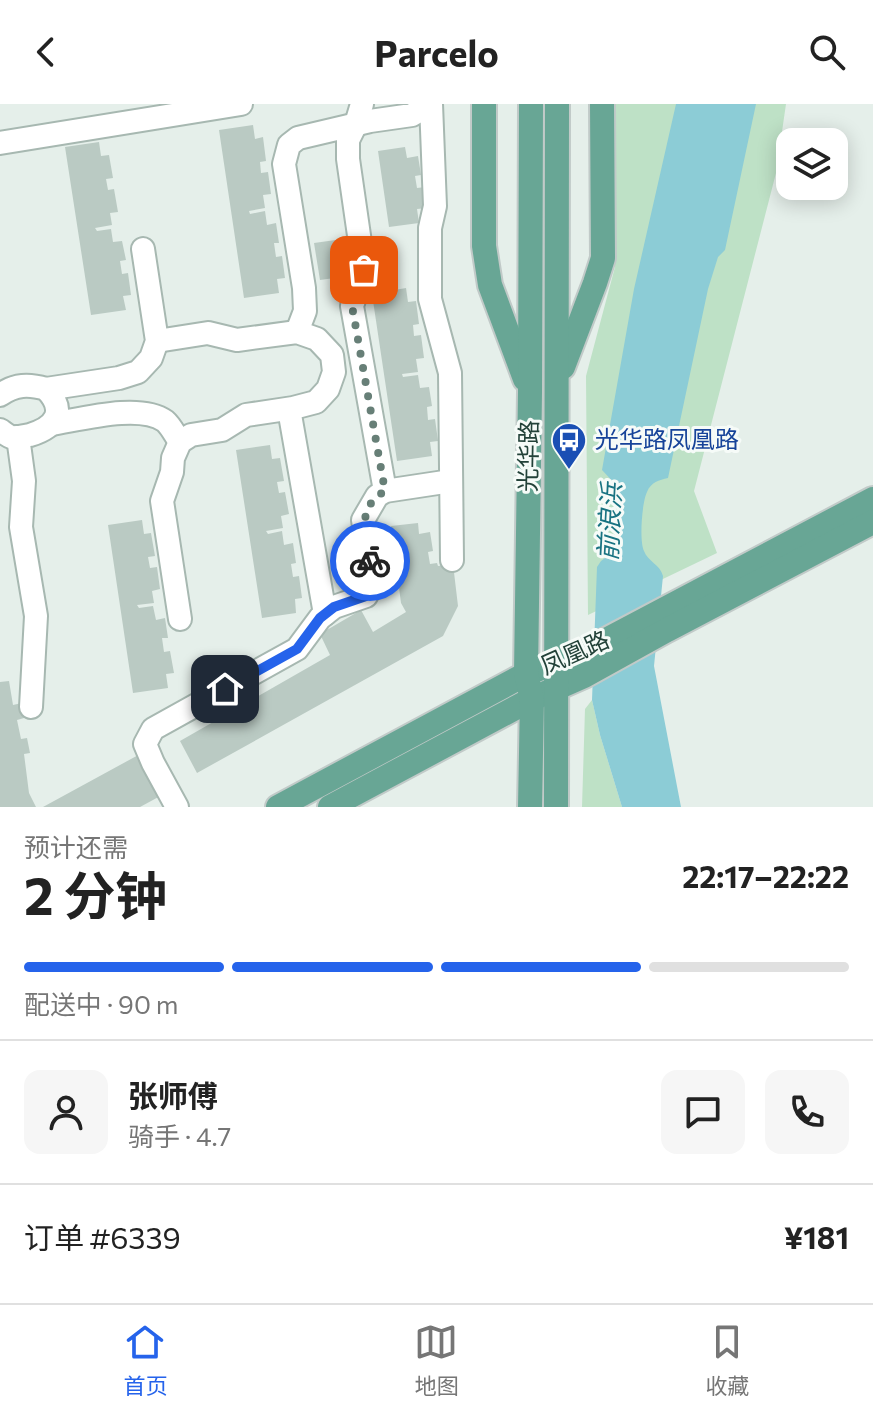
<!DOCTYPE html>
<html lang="zh">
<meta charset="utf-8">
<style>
:root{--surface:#fff;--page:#f6f6f6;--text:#222;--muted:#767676;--line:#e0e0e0;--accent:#2563eb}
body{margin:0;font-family:Commissioner,"Noto Sans SC",sans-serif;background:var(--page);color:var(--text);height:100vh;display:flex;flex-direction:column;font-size:30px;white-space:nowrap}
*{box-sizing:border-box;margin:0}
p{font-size:26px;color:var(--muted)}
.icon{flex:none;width:44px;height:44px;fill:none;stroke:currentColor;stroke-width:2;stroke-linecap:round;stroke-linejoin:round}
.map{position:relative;height:703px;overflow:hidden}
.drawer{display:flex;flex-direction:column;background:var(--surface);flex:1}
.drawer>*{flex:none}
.tools{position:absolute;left:776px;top:24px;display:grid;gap:16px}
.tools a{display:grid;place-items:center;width:72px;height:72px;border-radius:16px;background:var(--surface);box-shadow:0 4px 20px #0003;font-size:40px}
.pin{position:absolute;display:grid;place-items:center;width:68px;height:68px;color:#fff;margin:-34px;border-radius:16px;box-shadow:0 4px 12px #0006}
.courier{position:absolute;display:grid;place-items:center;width:80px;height:80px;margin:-40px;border:6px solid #2563eb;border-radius:50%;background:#fff;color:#222;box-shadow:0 2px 10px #0007}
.overview em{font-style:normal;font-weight:700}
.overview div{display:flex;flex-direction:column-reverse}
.overview{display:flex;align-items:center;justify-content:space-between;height:136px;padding:0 24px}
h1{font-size:52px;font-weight:700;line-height:60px}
.bar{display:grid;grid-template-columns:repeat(4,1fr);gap:12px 8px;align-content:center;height:96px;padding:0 24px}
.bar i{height:10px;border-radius:6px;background:var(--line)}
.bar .on{background:var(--accent)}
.bar p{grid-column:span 4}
.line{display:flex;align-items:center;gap:20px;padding:0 24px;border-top:2px solid var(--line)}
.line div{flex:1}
.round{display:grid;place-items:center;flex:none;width:84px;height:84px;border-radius:16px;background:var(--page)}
header{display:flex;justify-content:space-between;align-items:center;height:104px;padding:0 24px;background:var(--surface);font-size:36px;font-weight:700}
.dock{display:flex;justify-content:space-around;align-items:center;height:112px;border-top:2px solid var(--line);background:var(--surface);font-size:22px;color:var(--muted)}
.dock a{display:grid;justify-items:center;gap:4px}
.dock .on{color:var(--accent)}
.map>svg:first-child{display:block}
.green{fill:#bee1c6}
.water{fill:#8cccd6}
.building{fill:#bacac3}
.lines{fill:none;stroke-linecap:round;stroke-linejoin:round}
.minor-casing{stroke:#a7b8b1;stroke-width:26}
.major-casing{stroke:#c1cac8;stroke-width:28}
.minor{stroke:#fff;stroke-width:22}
.major{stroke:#68a695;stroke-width:24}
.done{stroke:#677f77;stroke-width:8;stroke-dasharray:0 14.4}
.route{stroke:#2563eb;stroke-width:10}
.labels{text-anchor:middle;stroke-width:6;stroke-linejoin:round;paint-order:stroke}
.transit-label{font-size:24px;fill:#164399;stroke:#f6fbf8;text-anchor:start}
.street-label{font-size:24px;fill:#234239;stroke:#f6fbf8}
.water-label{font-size:26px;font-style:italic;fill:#197382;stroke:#f6fbf8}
</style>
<header><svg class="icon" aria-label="back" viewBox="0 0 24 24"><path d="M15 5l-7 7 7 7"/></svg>Parcelo<svg class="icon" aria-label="search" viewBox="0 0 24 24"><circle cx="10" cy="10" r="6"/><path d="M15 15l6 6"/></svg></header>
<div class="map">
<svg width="873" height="703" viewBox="0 0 873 703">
<rect width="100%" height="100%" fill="#e5efea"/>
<g class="green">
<path d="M616,0H786L776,69L694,387L717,449L588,511L586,272L615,163Z"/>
<path d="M592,596L600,631L622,703H582L585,605Z"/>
</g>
<path class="water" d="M676,0H756L725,146L718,153L708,185L668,374C659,376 651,378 647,388C642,398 639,437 644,447C648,458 660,460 663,472L654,562L681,703H622L600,631L592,596L597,463L601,457L616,446L620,432L617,382L602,366L634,185Z"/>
<g class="building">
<path d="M253,21L255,35L263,33L266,57L260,58L261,69L268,68L271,90L263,91L265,104L249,107L250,110L265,107L267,121L276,119L279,139H274L276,153L282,152L285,174L277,175L279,189L244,194L219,26Z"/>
<path d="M99,38L101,52L109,51L113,74L106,75L108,86L114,85L118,108L110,109L112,121L95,124L97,127L111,125L113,138L122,137L126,156L120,157L122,170L128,169L131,191L123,192L126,206L91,211L65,43Z"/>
<path d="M405,43L407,54L418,52L421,71L415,72L417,84L425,83L428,104L417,105L419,119L389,123L378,47Z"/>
<path d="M343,135L349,172L320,176L314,139Z"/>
<path d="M406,184L408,198L416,197L419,220L413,221L414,232L421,231L424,254L416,255L418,268L402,270L403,273L418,271L420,284L429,283L432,302L427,303L428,316L435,315L438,337L430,338L432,352L397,357L372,190Z"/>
<path d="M270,341L272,355L280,354L284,377L277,378L279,389L285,388L289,410L281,412L283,424L266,427L268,430L282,427L284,441L293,439L296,459L291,460L293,473L299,472L302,494L295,495L296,509L262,514L236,346Z"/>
<path d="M142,416L144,430L151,429L155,452L148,453L150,464L157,463L160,485L152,487L154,499L137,501L139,504L153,502L156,516L165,514L168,534H162L164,548L170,547L174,569L166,570L168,584L133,589L108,421Z"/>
<path d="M418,419L419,430L430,428L433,447L428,448L430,460L437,459L438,462L453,460L458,502L443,532L197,669L180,637L330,551L320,530L361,506L373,528L406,508L401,499L391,422Z"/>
<path d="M9,577L13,601L22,599L24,614L17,616L21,635L27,634L30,649L24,650L29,689L36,703H0V578Z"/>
<path d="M142,649L164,690L140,703H43Z"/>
</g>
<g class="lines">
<g class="minor-casing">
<g id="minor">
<path d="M362,0L356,20L348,36V55L364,166L352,202L385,387"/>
<path d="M431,0L435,102L430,124V195L450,269L452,456"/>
<path d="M0,39L241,0"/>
<path d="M297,228L305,207L304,184L284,60L289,41L298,34L370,17L412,11L431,0"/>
<path d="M157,237L208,229L237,236L297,228L317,235L332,251L334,268L328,285L316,298L293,304L246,311L222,326L191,331L180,338L173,354L172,368L162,397L180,515"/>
<path d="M46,285L119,274L138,268L151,254L157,237L143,145"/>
<path d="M0,291C15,280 29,280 46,285C67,307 56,323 30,331C24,332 17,334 11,333C8,332 3,328 0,326"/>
<path d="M289,305L325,510"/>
<path d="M52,320C82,315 140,299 165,317C171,322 175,331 180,338"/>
<path d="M18,333L24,377L21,423L36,512L31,603"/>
<path d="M177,703L153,659L145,640L153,625L297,545L320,514L334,503L366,492L373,479L363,416L377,392L385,387L451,377"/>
</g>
</g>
<g class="major-casing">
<g id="major">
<path d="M484,0V142L490,181L525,275"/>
<path d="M563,263L595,179L603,154L602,0"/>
<path d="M278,703L526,570L587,546L873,395"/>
<path d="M330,703L532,595L584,572L667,526L873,418"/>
<path d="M530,703L532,595L526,570L530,288L531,0"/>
<path d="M556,703L557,0"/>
</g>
</g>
<use href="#minor" class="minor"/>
<use href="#major" class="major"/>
</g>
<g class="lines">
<path class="done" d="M364,166L352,202L385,387C356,404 365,430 370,457"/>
<path class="route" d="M225,585L297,545L320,514L334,503L366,492L373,479L370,457"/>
</g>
<defs>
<g id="bus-pin" transform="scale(1.8)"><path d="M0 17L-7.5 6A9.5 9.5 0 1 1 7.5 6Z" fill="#1a4fb4" stroke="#f6fbf8"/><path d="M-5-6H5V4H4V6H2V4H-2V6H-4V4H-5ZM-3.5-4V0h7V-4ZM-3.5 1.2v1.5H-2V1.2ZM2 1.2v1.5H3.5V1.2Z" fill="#fff"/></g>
</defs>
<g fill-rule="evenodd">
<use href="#bus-pin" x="569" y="336"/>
</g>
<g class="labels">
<g class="transit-label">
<text x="595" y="344">光华路凤凰路</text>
</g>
<g class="street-label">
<text transform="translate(529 352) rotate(-89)" y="8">光华路</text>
<text transform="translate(575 549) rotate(-24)" y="8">凤凰路</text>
</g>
<g class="water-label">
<text transform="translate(610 418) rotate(-87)" y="9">前浪浜</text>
</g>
</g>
</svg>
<div class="tools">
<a><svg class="icon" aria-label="layers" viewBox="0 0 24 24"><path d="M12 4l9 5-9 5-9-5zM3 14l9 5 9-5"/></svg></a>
</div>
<div class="pin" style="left:364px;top:166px;background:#ea580c"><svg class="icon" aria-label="bag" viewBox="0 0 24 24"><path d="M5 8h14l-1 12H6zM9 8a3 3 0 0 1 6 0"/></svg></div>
<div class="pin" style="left:225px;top:585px;background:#1f2937"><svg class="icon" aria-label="home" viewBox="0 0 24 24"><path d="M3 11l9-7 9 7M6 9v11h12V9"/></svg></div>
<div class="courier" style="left:370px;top:457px"><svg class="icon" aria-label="bike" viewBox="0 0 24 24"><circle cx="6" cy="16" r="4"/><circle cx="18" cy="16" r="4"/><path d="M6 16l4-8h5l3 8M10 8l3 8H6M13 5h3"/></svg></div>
</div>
<section class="drawer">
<div class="overview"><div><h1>2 分钟</h1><p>预计还需</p></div><em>22:17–22:22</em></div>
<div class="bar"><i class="on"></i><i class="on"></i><i class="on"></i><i></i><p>配送中 · 90 m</p></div>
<div class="line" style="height:144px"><a class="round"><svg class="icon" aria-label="person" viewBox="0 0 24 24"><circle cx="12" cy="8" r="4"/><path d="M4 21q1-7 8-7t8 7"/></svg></a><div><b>张师傅</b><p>骑手 · 4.7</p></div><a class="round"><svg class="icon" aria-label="chat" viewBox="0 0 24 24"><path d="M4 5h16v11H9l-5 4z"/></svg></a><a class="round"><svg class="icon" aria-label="phone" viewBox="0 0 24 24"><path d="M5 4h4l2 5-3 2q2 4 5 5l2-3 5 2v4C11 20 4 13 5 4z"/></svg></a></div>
<div class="line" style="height:104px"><div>订单 #6339</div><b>¥181</b></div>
</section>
<nav class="dock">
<a class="on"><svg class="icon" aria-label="home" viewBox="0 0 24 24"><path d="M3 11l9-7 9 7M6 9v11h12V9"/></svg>首页</a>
<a><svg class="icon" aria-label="map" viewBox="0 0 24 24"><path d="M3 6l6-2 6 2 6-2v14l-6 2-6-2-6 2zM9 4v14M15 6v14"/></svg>地图</a>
<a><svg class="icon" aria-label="saved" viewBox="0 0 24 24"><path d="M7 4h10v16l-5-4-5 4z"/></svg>收藏</a>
</nav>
